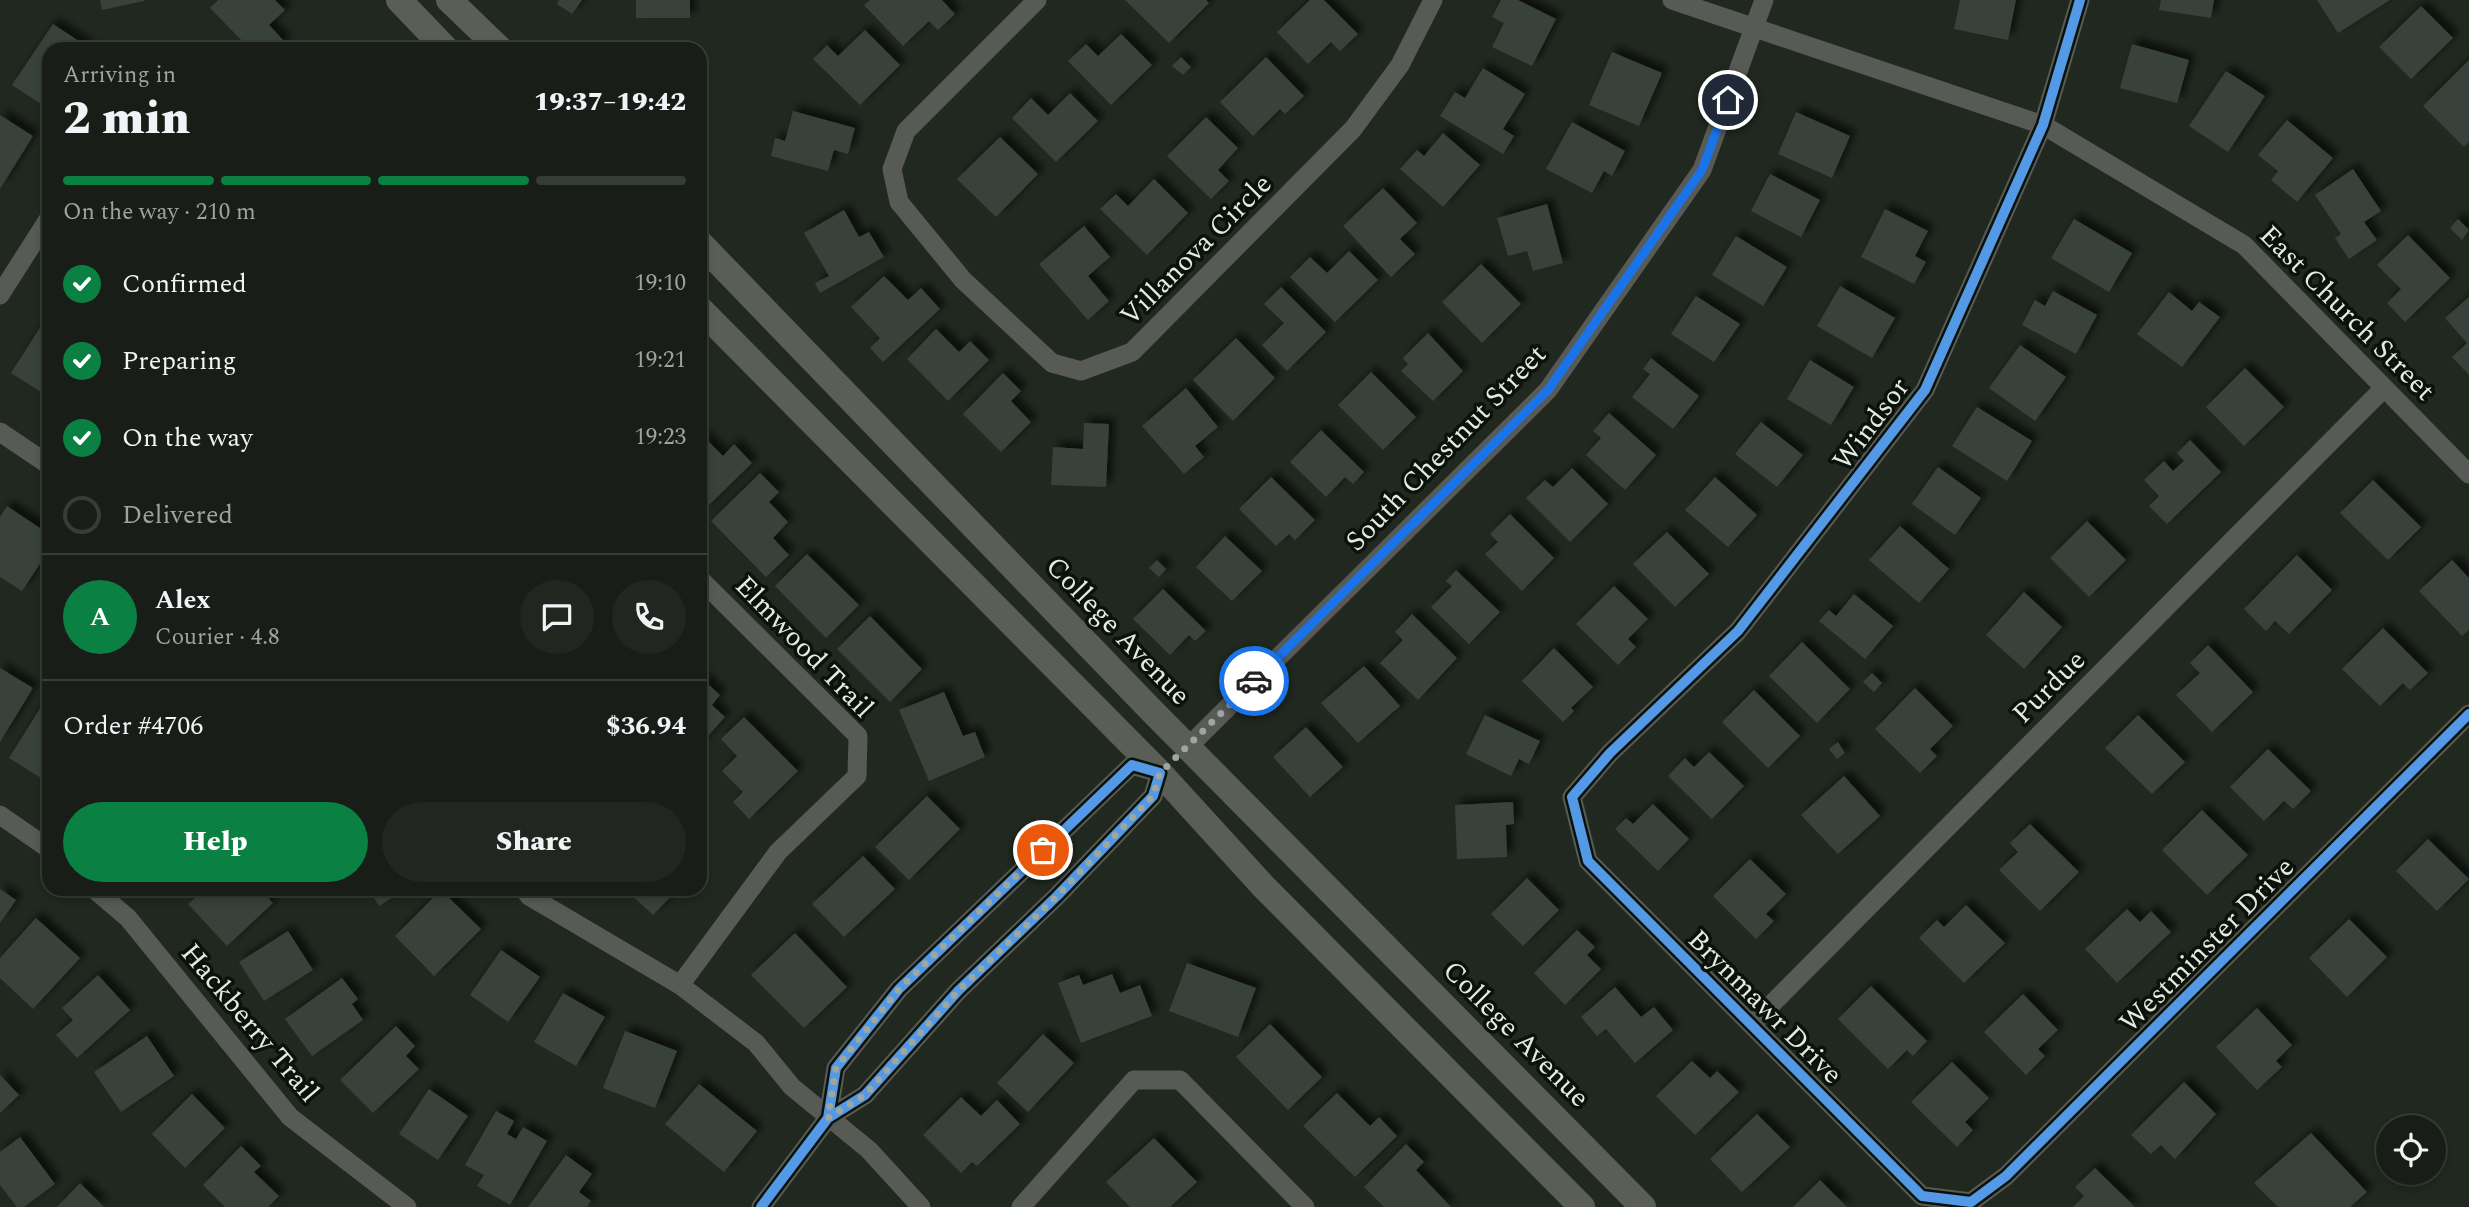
<!DOCTYPE html>
<meta charset="utf-8">
<style>
:root{--surface:#181e17;--page:#212720;--text:#f1f3f6;--muted:#9fa2a1;--line:#363c36;--accent:#0b8043}
body{margin:0;font-family:Spectral,serif;background:var(--page);color:var(--text);height:100vh;display:flex;flex-direction:column;font-size:26px;white-space:nowrap}
*{box-sizing:border-box;margin:0}
p{font-size:23px;color:var(--muted)}
.icon{flex:none;width:38px;height:38px;fill:none;stroke:currentColor;stroke-width:2;stroke-linecap:round;stroke-linejoin:round}
.map{position:relative;flex:1;overflow:hidden}
.details{position:absolute;left:42px;top:42px;width:665px;height:854px;display:flex;flex-direction:column;background:var(--surface);border-radius:21px;box-shadow:0 4px 10px #0003,0 0 0 2px var(--line)}
.details>*{flex:none}
.fabs{position:absolute;left:2376px;top:1115px;display:grid;gap:14px}
.fabs a{display:grid;place-items:center;width:70px;height:70px;border-radius:50%;background:var(--surface);box-shadow:0 4px 10px #0003,0 0 0 2px var(--line);font-size:35px}
.pin{position:absolute;display:grid;place-items:center;width:60px;height:60px;color:#fff;margin:-30px;border:4px solid #fff;border-radius:50%;box-shadow:0 2px 7px #0007}
.courier{position:absolute;display:grid;place-items:center;width:70px;height:70px;margin:-35px;border:5px solid #1a73e8;border-radius:50%;background:#fff;color:#222;box-shadow:0 2px 9px #0007}
.headline em{font-style:normal;font-weight:800}
.headline div{display:flex;flex-direction:column-reverse}
.headline{display:flex;align-items:center;justify-content:space-between;height:119px;padding:0 21px}
h1{font-size:46px;font-weight:800;line-height:52px}
.bar{display:grid;grid-template-columns:repeat(4,1fr);gap:10px 7px;align-content:center;height:84px;padding:0 21px}
.bar i{height:9px;border-radius:5px;background:var(--line)}
.bar .on{background:var(--accent)}
.bar p{grid-column:span 4}
.line{display:flex;align-items:center;gap:18px;padding:0 21px;border-top:2px solid var(--line)}
.line div{flex:1}
.round{display:grid;place-items:center;flex:none;width:74px;height:74px;border-radius:37px;background:var(--page)}
ol{padding:0 21px;list-style:none}
li{display:flex;align-items:center;gap:21px;height:77px}
li p{margin-inline-start:auto}
li .icon{padding:7px;border-radius:50%;background:var(--accent);color:#fff;stroke-width:4}
li:last-child{color:var(--muted)}
li i{width:38px;height:38px;border:4px solid var(--line);border-radius:50%}
.cta{display:flex;gap:14px;margin-top:auto;padding:14px 21px}
.cta a{flex:1;height:80px;border-radius:42px;background:var(--accent);color:#fff;font-size:28px;font-weight:800;line-height:80px;text-align:center}
.cta a+a{background:var(--page);color:var(--text)}
.map>svg:first-child{display:block}
.building{fill:#39423b;filter:url(#shadow)}
.lines{fill:none;stroke-linecap:round;stroke-linejoin:round}
.minor{stroke:#585a56;stroke-width:19}
.secondary{stroke:#5b5d57;stroke-width:26}
.cycleway-casing{stroke:#0b120b;stroke-width:15}
.cycleway{stroke:#5399e6;stroke-width:10}
.done{stroke:#9ea79d;stroke-width:7;stroke-dasharray:0 12.6}
.route{stroke:#1a73e8;stroke-width:9}
.labels{text-anchor:middle;stroke-width:7;stroke-linejoin:round;paint-order:stroke}
.street-label{font-size:28px;fill:#e2ece1;stroke:#0b120b}
</style>
<div class="map">
<svg width="2469" height="1207" viewBox="0 0 2469 1207">
<defs>
<filter id="shadow"><feDropShadow dx="6" dy="-6" stdDeviation="3.5" flood-color="#0009"/></filter>
</defs>
<rect width="100%" height="100%" fill="#20281f"/>
<g class="building">
<path d="M100,0H144V1L102,10Z"/>
<path d="M218,0H275L285,10L269,25L285,42L278,49H250L210,8Z"/>
<path d="M559,0H582L572,14L557,4Z"/>
<rect x="636" y="0" width="54" height="18"/>
<path d="M870,0H942L955,14L938,30L929,21L903,46L864,5Z"/>
<path d="M1125,0H1206L1209,3L1169,43Z"/>
<path d="M1310,0H1324L1358,34L1340,51L1331,42L1308,64L1277,32Z"/>
<path d="M1501,0H1518L1556,19L1532,66L1492,47L1504,23L1492,17Z"/>
<path d="M1960,0H2016L2008,40L1954,29Z"/>
<path d="M2161,0H2214L2211,18L2159,10Z"/>
<path d="M2317,0H2390L2338,33Z"/>
<path d="M2421,6L2453,38L2411,79L2379,47Z"/>
<path d="M53,24L91,49H49V109L12,85Z"/>
<path d="M865,30L900,65L860,105L813,59L827,45L838,56Z"/>
<path d="M1121,34L1152,65L1111,105L1068,61L1086,44L1098,56Z"/>
<path d="M2132,44L2189,60L2177,103L2120,88Z"/>
<path d="M1612,52L1662,73L1639,126L1589,105Z"/>
<path d="M1181,57L1191,67L1183,75L1172,66Z"/>
<path d="M1266,57L1304,96L1285,114L1280,109L1253,136L1220,102Z"/>
<path d="M2469,60V142L2464,147L2423,106Z"/>
<path d="M1483,68L1525,94L1503,129L1514,136L1503,154L1440,116L1455,92L1465,98Z"/>
<path d="M2226,71L2265,96L2228,152L2189,126Z"/>
<path d="M1070,93L1098,121L1056,162L1012,118L1031,98L1048,115Z"/>
<path d="M793,111L855,128L848,154L834,150L828,171L771,156L775,138L785,141Z"/>
<path d="M1796,112L1850,136L1832,178L1778,154Z"/>
<path d="M0,115L33,136L0,189Z"/>
<path d="M1206,117L1238,148L1218,170L1229,181L1211,199L1167,156Z"/>
<path d="M2287,120L2333,158L2297,202L2271,180L2278,171L2258,155Z"/>
<path d="M1572,122L1625,151L1612,176L1604,171L1592,193L1546,169Z"/>
<path d="M1443,133L1480,165L1443,207L1400,169L1417,150L1424,156Z"/>
<path d="M1000,137L1038,174L996,217L957,179Z"/>
<path d="M2353,169L2381,211L2364,222L2377,240L2349,259L2335,238L2341,234L2315,195Z"/>
<path d="M1770,174L1820,200L1801,237L1751,211Z"/>
<path d="M1154,179L1188,213L1147,255L1100,209L1116,194L1128,206Z"/>
<path d="M1383,188L1417,223L1400,239L1415,254L1391,277L1343,226Z"/>
<path d="M1547,204L1563,263L1533,271L1527,251L1508,256L1497,218Z"/>
<path d="M1885,209L1928,231L1915,256L1926,262L1914,284L1861,257Z"/>
<path d="M844,210L859,237L869,232L884,257L820,293L815,283L829,276L804,233Z"/>
<path d="M2074,219L2132,253L2109,292L2051,258Z"/>
<path d="M2458,219L2469,230L2462,240L2450,228Z"/>
<path d="M1084,226L1110,257L1088,276L1109,301L1088,320L1039,264Z"/>
<path d="M2408,235L2450,278L2405,322L2387,303L2401,289L2377,265Z"/>
<path d="M1736,236L1787,267L1763,306L1712,275Z"/>
<path d="M1349,251L1378,280L1335,322L1290,277L1310,257L1327,273Z"/>
<path d="M1481,264L1521,304L1482,343L1442,302Z"/>
<path d="M884,276L908,300L921,288L940,309L883,362L870,348L880,338L851,307Z"/>
<path d="M1840,286L1895,318L1872,358L1817,326Z"/>
<path d="M1281,287L1326,332L1287,371L1262,345L1284,323L1264,304Z"/>
<path d="M2053,291L2097,315L2076,354L2022,325L2035,300L2045,306Z"/>
<path d="M2169,292L2192,311L2199,302L2220,317L2182,367L2137,334Z"/>
<path d="M1696,296L1740,324L1714,362L1671,334Z"/>
<path d="M2469,297V375L2452,357L2467,343L2445,318Z"/>
<path d="M41,326L49,331V397L11,373Z"/>
<path d="M936,329L959,352L970,341L989,360L948,401L907,359Z"/>
<path d="M1428,333L1463,371L1433,401L1401,371L1408,364L1403,358Z"/>
<path d="M1236,338L1275,378L1233,421L1193,380Z"/>
<path d="M2020,345L2066,377L2035,421L1989,388Z"/>
<path d="M1651,358L1699,396L1673,429L1632,397L1650,374L1643,369Z"/>
<path d="M1810,360L1854,387L1831,425L1787,399Z"/>
<path d="M2245,368L2284,407L2244,446L2206,407Z"/>
<path d="M1371,372L1416,417L1383,450L1338,405Z"/>
<path d="M1003,373L1021,391L1011,401L1031,422L1001,452L963,414Z"/>
<path d="M1186,388L1218,427L1195,446L1204,457L1184,474L1142,426Z"/>
<path d="M1977,407L2032,441L2007,481L1952,446Z"/>
<path d="M1609,413L1656,455L1625,490L1586,455L1601,438L1593,431Z"/>
<path d="M1761,422L1803,455L1777,487L1735,454Z"/>
<path d="M1084,423L1109,424L1106,487L1051,485L1053,447L1083,449Z"/>
<path d="M1321,430L1364,472L1353,484L1345,477L1326,497L1290,462Z"/>
<path d="M702,435L723,456L734,444L752,463L703,511L700,508Z"/>
<path d="M2190,440L2221,472L2167,524L2149,506L2159,496L2144,480L2164,461L2173,471L2184,461L2177,453Z"/>
<path d="M1938,467L1981,498L1955,535L1912,504Z"/>
<path d="M1572,468L1608,504L1570,542L1526,498L1545,480L1553,487Z"/>
<path d="M760,473L779,492L769,502L788,522L773,538L789,555L766,577L711,521Z"/>
<path d="M1271,477L1315,520L1295,540L1289,534L1276,546L1239,509Z"/>
<path d="M1715,477L1757,515L1728,547L1685,510Z"/>
<path d="M2373,480L2421,527L2388,560L2340,513Z"/>
<path d="M7,506L49,534V550L22,591L0,577V517Z"/>
<path d="M1510,514L1554,558L1522,591L1485,554L1498,542L1490,534Z"/>
<path d="M2087,521L2126,560L2089,597L2050,558Z"/>
<path d="M1900,526L1949,569L1919,603L1869,560Z"/>
<path d="M1667,532L1709,574L1675,607L1633,564Z"/>
<path d="M1225,536L1262,571L1232,601L1196,567Z"/>
<path d="M807,554L859,605L826,638L775,586Z"/>
<path d="M2297,555L2332,590L2289,634L2275,621L2266,631L2244,609Z"/>
<path d="M1157,560L1166,569L1159,577L1149,568Z"/>
<path d="M2452,560L2469,578V630L2462,636L2419,591Z"/>
<path d="M1456,570L1500,612L1469,644L1431,607L1452,586L1446,581Z"/>
<path d="M1614,586L1648,619L1628,639L1636,647L1618,665L1576,624Z"/>
<path d="M1163,589L1206,631L1195,641L1189,635L1170,655L1133,619Z"/>
<path d="M2024,592L2062,627L2024,669L1986,635Z"/>
<path d="M1854,594L1893,626L1865,659L1819,621L1829,610L1836,616Z"/>
<path d="M1412,614L1457,658L1418,700L1380,663L1403,640L1395,632Z"/>
<path d="M870,616L922,669L890,702L837,649Z"/>
<path d="M2383,628L2428,673L2410,690L2403,683L2380,706L2342,669Z"/>
<path d="M1802,642L1850,689L1817,723L1769,676Z"/>
<path d="M2208,645L2253,692L2212,732L2176,695L2200,673L2190,663Z"/>
<path d="M1554,648L1593,687L1571,708L1574,711L1563,722L1522,681Z"/>
<path d="M1364,666L1400,706L1358,743L1321,703Z"/>
<path d="M0,668L33,688L0,742Z"/>
<path d="M1872,673L1882,683L1874,692L1863,682Z"/>
<path d="M700,677L720,695L712,705L725,717L700,745Z"/>
<path d="M1915,688L1953,726L1930,749L1937,756L1920,773L1875,729Z"/>
<path d="M1754,690L1800,736L1768,768L1722,722Z"/>
<path d="M944,692L963,736L975,732L985,757L929,781L899,710Z"/>
<path d="M49,694V783L9,758Z"/>
<path d="M1485,715L1540,741L1529,764L1519,759L1511,776L1466,754Z"/>
<path d="M2138,715L2185,762L2152,794L2105,748Z"/>
<path d="M744,717L798,771L749,819L733,802L743,792L722,771L737,756L721,739Z"/>
<path d="M1306,727L1343,767L1310,797L1273,757Z"/>
<path d="M1838,742L1845,753L1837,759L1829,749Z"/>
<path d="M2268,749L2311,791L2293,809L2284,801L2264,821L2230,787Z"/>
<path d="M1709,752L1744,786L1712,819L1668,776L1685,758L1694,767Z"/>
<path d="M1844,776L1880,816L1838,854L1801,815Z"/>
<path d="M927,796L960,829L909,880L875,847Z"/>
<path d="M1513,802L1514,824L1506,825L1507,857L1457,859L1455,805Z"/>
<path d="M1653,804L1689,839L1658,871L1615,829L1626,818L1633,824Z"/>
<path d="M2202,810L2248,855L2207,895L2162,850Z"/>
<path d="M2030,824L2079,872L2040,911L1999,870L2018,852L2010,843Z"/>
<path d="M2428,839L2469,879L2437,911L2396,871Z"/>
<path d="M863,856L895,889L844,937L812,904Z"/>
<path d="M1750,859L1786,894L1766,914L1774,921L1756,939L1713,896Z"/>
<path d="M1527,878L1559,910L1523,946L1491,914Z"/>
<path d="M0,889L16,900L0,923Z"/>
<path d="M205,889H260L273,903L227,946L188,904Z"/>
<path d="M368,889H406L379,906Z"/>
<path d="M625,889H678L653,915Z"/>
<path d="M441,890L481,929L434,976L395,936Z"/>
<path d="M1966,905L2005,943L1964,983L1919,938L1937,920L1944,927Z"/>
<path d="M2127,909L2140,922L2151,911L2171,932L2117,983L2085,949Z"/>
<path d="M36,918L80,958L33,1009L0,978V958Z"/>
<path d="M2349,919L2387,957L2347,997L2309,958Z"/>
<path d="M1577,930L1595,947L1587,955L1601,969L1565,1005L1534,973Z"/>
<path d="M288,931L313,970L264,1001L239,962Z"/>
<path d="M795,933L847,987L804,1028L751,975Z"/>
<path d="M501,950L540,977L508,1022L470,995Z"/>
<path d="M1187,963L1256,988L1238,1037L1169,1011Z"/>
<path d="M1112,974L1120,993L1140,985L1152,1016L1081,1043L1058,983L1079,975L1083,985Z"/>
<path d="M98,975L130,1010L77,1058L56,1035L73,1020L62,1008Z"/>
<path d="M342,978L358,999L352,1004L363,1020L312,1056L285,1019Z"/>
<path d="M1871,986L1927,1041L1913,1056L1907,1050L1888,1069L1838,1019Z"/>
<path d="M1615,987L1641,1017L1654,1007L1673,1030L1635,1063L1606,1029L1597,1036L1581,1017Z"/>
<path d="M563,993L605,1017L576,1066L534,1042Z"/>
<path d="M2023,994L2058,1030L2038,1049L2045,1056L2026,1075L1984,1032Z"/>
<path d="M2257,1008L2292,1045L2276,1061L2282,1067L2257,1090L2216,1047Z"/>
<path d="M1270,1024L1322,1077L1288,1110L1236,1057Z"/>
<path d="M396,1026L415,1046L406,1056L419,1069L373,1113L340,1080Z"/>
<path d="M625,1031L677,1051L655,1108L603,1088Z"/>
<path d="M1043,1034L1074,1063L1028,1112L997,1083Z"/>
<path d="M147,1036L174,1076L121,1112L94,1072Z"/>
<path d="M1692,1061L1710,1078L1717,1071L1739,1092L1695,1135L1656,1096Z"/>
<path d="M1952,1062L1989,1098L1965,1122L1973,1130L1957,1147L1911,1102Z"/>
<path d="M0,1075L19,1095L0,1113Z"/>
<path d="M2184,1082L2216,1114L2175,1159L2161,1145L2151,1154L2131,1135Z"/>
<path d="M699,1084L757,1131L724,1172L665,1124Z"/>
<path d="M429,1089L468,1116L438,1160L399,1134Z"/>
<path d="M1337,1093L1370,1126L1379,1117L1397,1136L1355,1177L1303,1126Z"/>
<path d="M192,1094L225,1128L185,1168L152,1134Z"/>
<path d="M961,1097L981,1116L997,1100L1020,1124L977,1166L972,1162L961,1173L923,1135Z"/>
<path d="M496,1111L514,1121L507,1134L516,1139L523,1127L547,1141L510,1205L477,1186L484,1175L465,1165Z"/>
<path d="M1757,1114L1790,1147L1742,1192L1710,1159Z"/>
<path d="M2311,1133L2367,1192L2350,1207H2278L2254,1183Z"/>
<path d="M20,1137L55,1184L24,1207H17L0,1185V1152Z"/>
<path d="M1154,1138L1197,1182L1170,1207H1130L1106,1182Z"/>
<path d="M1406,1144L1424,1162L1416,1170L1451,1207H1384L1364,1187Z"/>
<path d="M241,1146L261,1166L254,1172L279,1196L268,1207H225L203,1185Z"/>
<path d="M566,1155L592,1174L579,1192L591,1201L587,1207H528Z"/>
<path d="M2095,1168L2135,1207H2073L2084,1196L2075,1187Z"/>
<path d="M1820,1180L1847,1207H1793Z"/>
<path d="M80,1183L104,1207H57Z"/>
</g>
<g class="lines">
<g class="minor">
<path d="M1037,0L906,131L892,169L899,202L963,280L1052,363L1081,371L1132,352L1353,129L1400,65L1433,0"/>
<path d="M1672,0L2043,125L2244,245L2469,474"/>
<path d="M2080,0L2043,125L1925,390L1738,631L1610,753L1572,797L1588,861L1922,1196L1971,1202L2006,1176L2469,714"/>
<path d="M0,295L49,218"/>
<path d="M0,432L49,465"/>
<path d="M1188,747L1548,390L1702,170L1764,0"/>
<path d="M0,815L49,849"/>
<path d="M94,889L128,918L290,1117L407,1207"/>
<path d="M524,889L529,896L680,985L756,1043L792,1087L869,1150L921,1207"/>
<path d="M680,985L778,852L857,776L858,736L700,579"/>
<path d="M1752,1024L2384,388"/>
<path d="M761,1207L828,1118L865,1095L958,991L1057,896L1153,796L1160,773L1132,765L899,989L836,1068L828,1118"/>
<path d="M1021,1207L1134,1080H1180L1305,1207"/>
</g>
<g class="secondary">
<path d="M399,0L446,49"/>
<path d="M449,0L500,49"/>
<path d="M700,243L1152,711L1643,1207"/>
<path d="M700,309L1160,773L1263,886L1582,1207"/>
</g>
<g class="cycleway-casing">
<g id="cycleway">
<path d="M2080,0L2043,125L1925,390L1738,631L1610,753L1572,797L1588,861L1922,1196L1971,1202L2006,1176L2469,714"/>
<path d="M761,1207L828,1118L865,1095L958,991L1057,896L1153,796L1160,773L1132,765L899,989L836,1068L828,1118"/>
</g>
</g>
<use href="#cycleway" class="cycleway"/>
</g>
<g class="lines">
<path class="done" d="M1043,850L899,989L836,1068L828,1118L865,1095L958,991L1057,896L1153,796L1160,773L1254,681"/>
<path class="route" d="M1254,681L1548,390L1702,170L1728,100"/>
</g>
<g class="labels">
<g class="street-label">
<text transform="translate(1195 249) rotate(-45)" y="10">Villanova Circle</text>
<text transform="translate(2348 312) rotate(45)" y="10">East Church Street</text>
<text transform="translate(1870 423) rotate(-53)" y="10">Windsor</text>
<text transform="translate(1445 447) rotate(-46)" y="10">South Chestnut Street</text>
<text transform="translate(1119 630) rotate(46)" y="10">College Avenue</text>
<text transform="translate(805 646) rotate(46)" y="10">Elmwood Trail</text>
<text transform="translate(2048 686) rotate(-45)" y="10">Purdue</text>
<text transform="translate(2206 944) rotate(-45)" y="10">Westminster Drive</text>
<text transform="translate(1766 1006) rotate(45)" y="10">Brynmawr Drive</text>
<text transform="translate(251 1022) rotate(50)" y="10">Hackberry Trail</text>
<text transform="translate(1517 1033) rotate(45)" y="10">College Avenue</text>
</g>
</g>
</svg>
<div class="fabs">
<a><svg class="icon" aria-label="locate" viewBox="0 0 24 24"><circle cx="12" cy="12" r="6"/><path d="M12 2v4M12 18v4M2 12h4M18 12h4"/></svg></a>
</div>
<div class="pin" style="left:1043px;top:850px;background:#ea580c"><svg class="icon" aria-label="bag" viewBox="0 0 24 24"><path d="M5 8h14l-1 12H6zM9 8a3 3 0 0 1 6 0"/></svg></div>
<div class="pin" style="left:1728px;top:100px;background:#1f2937"><svg class="icon" aria-label="home" viewBox="0 0 24 24"><path d="M3 11l9-7 9 7M6 9v11h12V9"/></svg></div>
<div class="courier" style="left:1254px;top:681px"><svg class="icon" aria-label="car" viewBox="0 0 24 24"><path d="M5 17H2v-5l4-1 3-4h7l3 4 3 1v5h-3M9 17h6M6 11h13"/><circle cx="7" cy="17" r="2"/><circle cx="17" cy="17" r="2"/></svg></div>
<section class="details">
<div class="headline"><div><h1>2 min</h1><p>Arriving in</p></div><em>19:37–19:42</em></div>
<div class="bar"><i class="on"></i><i class="on"></i><i class="on"></i><i></i><p>On the way · 210 m</p></div>
<ol>
<li><svg class="icon" aria-label="check" viewBox="0 0 24 24"><path d="M5 12l5 5 9-10"/></svg>Confirmed<p>19:10</p></li>
<li><svg class="icon" aria-label="check" viewBox="0 0 24 24"><path d="M5 12l5 5 9-10"/></svg>Preparing<p>19:21</p></li>
<li><svg class="icon" aria-label="check" viewBox="0 0 24 24"><path d="M5 12l5 5 9-10"/></svg>On the way<p>19:23</p></li>
<li><i></i>Delivered</li>
</ol>
<div class="line" style="height:126px"><b class="round" style="background:var(--accent);color:#fff">A</b><div><b>Alex</b><p>Courier · 4.8</p></div><a class="round"><svg class="icon" aria-label="chat" viewBox="0 0 24 24"><path d="M4 5h16v11H9l-5 4z"/></svg></a><a class="round"><svg class="icon" aria-label="phone" viewBox="0 0 24 24"><path d="M5 4h4l2 5-3 2q2 4 5 5l2-3 5 2v4C11 20 4 13 5 4z"/></svg></a></div>
<div class="line" style="height:91px"><div>Order #4706</div><b>$36.94</b></div>
<div class="cta"><a>Help</a><a>Share</a></div>
</section>
</div>
